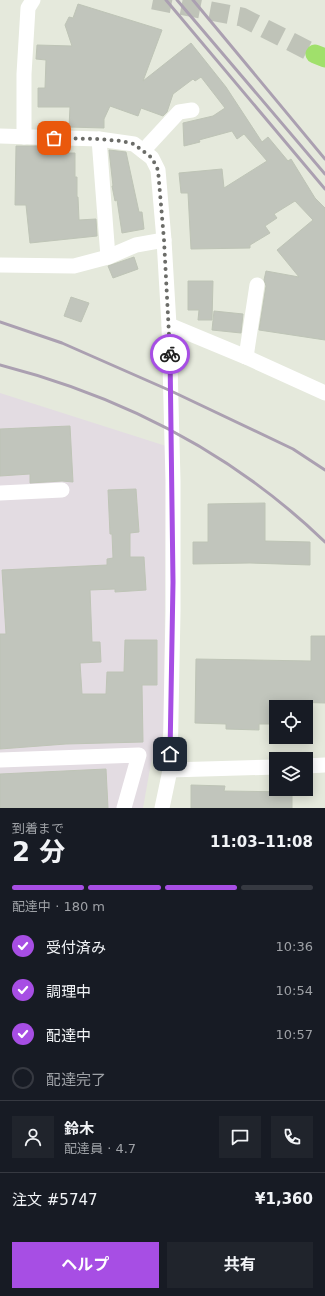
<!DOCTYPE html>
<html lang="ja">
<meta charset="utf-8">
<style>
:root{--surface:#171b24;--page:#20242c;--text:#f1f3f6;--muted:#9ea1a6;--line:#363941;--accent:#a74ee4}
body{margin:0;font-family:"DejaVu Sans","Noto Sans JP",sans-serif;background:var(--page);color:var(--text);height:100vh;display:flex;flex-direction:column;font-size:15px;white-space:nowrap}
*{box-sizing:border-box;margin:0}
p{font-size:13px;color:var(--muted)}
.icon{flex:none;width:22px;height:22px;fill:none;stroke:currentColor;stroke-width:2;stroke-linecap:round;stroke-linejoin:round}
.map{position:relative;height:808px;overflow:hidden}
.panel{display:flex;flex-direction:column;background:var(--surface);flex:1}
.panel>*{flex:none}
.buttons{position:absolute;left:269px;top:700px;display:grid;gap:8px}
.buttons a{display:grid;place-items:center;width:44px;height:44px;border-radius:0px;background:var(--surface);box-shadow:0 2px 10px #0003;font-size:20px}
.pin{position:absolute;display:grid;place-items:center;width:34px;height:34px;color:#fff;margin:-17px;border-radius:8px;box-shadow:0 2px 6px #0006}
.courier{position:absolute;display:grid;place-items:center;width:40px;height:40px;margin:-20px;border:3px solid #a74ee4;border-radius:50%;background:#fff;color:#222;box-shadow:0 1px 5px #0007}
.overview em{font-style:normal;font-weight:700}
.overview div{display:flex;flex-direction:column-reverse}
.overview{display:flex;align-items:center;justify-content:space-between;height:68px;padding:0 12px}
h1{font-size:26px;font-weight:700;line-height:30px}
.bar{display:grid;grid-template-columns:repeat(4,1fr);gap:6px 4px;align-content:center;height:48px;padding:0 12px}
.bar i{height:5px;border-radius:3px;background:var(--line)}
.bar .on{background:var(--accent)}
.bar p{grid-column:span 4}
.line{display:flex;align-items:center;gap:10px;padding:0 12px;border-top:1px solid var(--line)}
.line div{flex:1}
.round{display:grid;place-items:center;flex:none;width:42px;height:42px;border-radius:0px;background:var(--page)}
ol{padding:0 12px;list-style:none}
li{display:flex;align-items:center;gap:12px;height:44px}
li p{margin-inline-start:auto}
li .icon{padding:4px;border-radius:50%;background:var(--accent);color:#fff;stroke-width:4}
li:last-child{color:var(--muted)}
li i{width:22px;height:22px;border:2px solid var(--line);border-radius:50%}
.primary-button{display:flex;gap:8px;margin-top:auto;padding:8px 12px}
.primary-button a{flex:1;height:46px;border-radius:0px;background:var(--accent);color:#fff;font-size:16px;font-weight:700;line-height:46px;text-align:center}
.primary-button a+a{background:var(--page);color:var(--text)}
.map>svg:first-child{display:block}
.industrial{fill:#e3dce2}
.building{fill:#c1c5bc;stroke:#bec4b6}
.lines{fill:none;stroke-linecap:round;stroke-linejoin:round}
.major-tunnel{stroke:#bfc3b8;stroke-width:19;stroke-dasharray:19 10;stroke-linecap:butt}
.minor{stroke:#fff;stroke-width:15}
.major{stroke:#a0e06b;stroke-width:19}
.rail{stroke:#aba0b1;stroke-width:3}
.done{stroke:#6b6c68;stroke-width:4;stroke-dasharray:0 7.2}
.route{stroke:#a74ee4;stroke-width:5}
</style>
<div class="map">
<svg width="325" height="808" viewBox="0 0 325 808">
<rect width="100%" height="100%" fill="#e5e9dc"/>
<path class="industrial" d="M0,393L166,446L164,731L151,763L143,808H0Z"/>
<g class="building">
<path d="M78,4L162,30L143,81L191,43L226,87L262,142L268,137L288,161L291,159L315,198L325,208V340L259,330L266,286L264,280L266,271L299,277L277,250L313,220L295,201L274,214L277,218L265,226L270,233L250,245V248L191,249L188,193H181L179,173L222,169L224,188L267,161L244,134L237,139L232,131L199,140L200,142L184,146L183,123L213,116L225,108L201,77L195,81L193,79L173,94L167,112L163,116L141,108L138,116L110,106L104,119V128L69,127L70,107H38V88H45L46,60L36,59L37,45L72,46L65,25L69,17L73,18Z"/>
<path d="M16,146H47V153H75V177H77V197H78L79,220L96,219L97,236L30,243L26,205H15Z"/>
<path d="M109,150L126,152L139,212H142L144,229L122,233L117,200L115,201L112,186H113Z"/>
<path d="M134,257L138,269L113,278L108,266Z"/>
<path d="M188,281H213L212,320H198L199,310H188Z"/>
<path d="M71,297L89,303L81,322L64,316Z"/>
<path d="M214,311L243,314L241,333L212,330Z"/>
<path d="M70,426L73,482L62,481L30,483V474L0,476V429Z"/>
<path d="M136,489L139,532L130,533V557H144L146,590L115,592V589L90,590L92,642H100L101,662L80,663L82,694H106L107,672H124L125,640H157V685H142L143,742L66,744L0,749V634H6L2,570L107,565V559L113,558L112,534H110L108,490Z"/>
<path d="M265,503V541L310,542V565L250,563L193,564V542H208V504Z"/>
<path d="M311,636H325V703L291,702V707H276V724H259V730L226,729V724L195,723L196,659L311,661Z"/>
<path d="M106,769L108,808H0V774Z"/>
<path d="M191,785L225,786L224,791L292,792V808H191Z"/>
</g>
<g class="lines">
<path class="major-tunnel" d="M153,0L242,17L315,54"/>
<g class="minor">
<path d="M0,136L99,139L134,144L152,158L158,170L164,240L169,325L173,481V611L170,770L162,808"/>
<path d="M24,137V74L28,8L33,0"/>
<path d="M99,139L108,257"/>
<path d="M143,151L179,112L192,110"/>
<path d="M0,265L74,266L108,257L136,245L164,240"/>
<path d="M169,325L246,357L325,393"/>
<path d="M246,357L257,285"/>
<path d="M0,493L62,490"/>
<path d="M0,760L139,755L124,808"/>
<path d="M306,766L325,765"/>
<path d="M170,770L276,767"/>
</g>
<path class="major" d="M315,54L325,58"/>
<g class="rail">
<path d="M166,0L325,189"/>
<path d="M177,0L325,174"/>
<path d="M193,0L325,159"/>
<path d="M0,322L62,343L171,391L293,449L325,470"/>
<path d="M0,365C124,397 233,453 325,542"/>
</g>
</g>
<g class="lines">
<path class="done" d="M54,138L99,139L121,141L134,144L152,158L158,170L164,240L170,354"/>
<path class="route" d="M170,354L173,582L170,754"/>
</g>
</svg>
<div class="buttons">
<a><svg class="icon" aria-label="locate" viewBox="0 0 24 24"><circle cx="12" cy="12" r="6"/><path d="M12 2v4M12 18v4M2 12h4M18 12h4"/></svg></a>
<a><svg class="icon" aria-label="layers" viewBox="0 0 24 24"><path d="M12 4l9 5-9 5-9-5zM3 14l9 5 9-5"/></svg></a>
</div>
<div class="pin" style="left:54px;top:138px;background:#ea580c"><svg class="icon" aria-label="bag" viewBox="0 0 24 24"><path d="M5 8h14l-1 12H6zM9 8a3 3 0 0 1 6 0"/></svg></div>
<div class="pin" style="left:170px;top:754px;background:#1f2937"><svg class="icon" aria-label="home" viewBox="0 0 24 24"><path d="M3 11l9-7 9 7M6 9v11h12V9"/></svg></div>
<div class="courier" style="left:170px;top:354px"><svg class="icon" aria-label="bike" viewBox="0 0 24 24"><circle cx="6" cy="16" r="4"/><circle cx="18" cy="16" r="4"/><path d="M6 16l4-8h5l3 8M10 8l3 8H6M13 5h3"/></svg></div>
</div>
<section class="panel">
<div class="overview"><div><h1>2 分</h1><p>到着まで</p></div><em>11:03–11:08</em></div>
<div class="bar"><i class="on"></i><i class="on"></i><i class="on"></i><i></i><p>配達中 · 180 m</p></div>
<ol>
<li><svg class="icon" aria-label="check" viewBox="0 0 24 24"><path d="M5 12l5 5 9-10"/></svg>受付済み<p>10:36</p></li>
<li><svg class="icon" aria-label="check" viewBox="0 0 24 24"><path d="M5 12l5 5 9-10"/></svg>調理中<p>10:54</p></li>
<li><svg class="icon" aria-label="check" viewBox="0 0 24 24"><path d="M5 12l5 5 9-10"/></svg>配達中<p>10:57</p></li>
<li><i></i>配達完了</li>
</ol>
<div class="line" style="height:72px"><a class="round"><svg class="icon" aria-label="person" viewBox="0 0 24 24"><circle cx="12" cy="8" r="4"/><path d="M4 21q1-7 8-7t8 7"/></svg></a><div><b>鈴木</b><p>配達員 · 4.7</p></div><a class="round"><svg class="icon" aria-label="chat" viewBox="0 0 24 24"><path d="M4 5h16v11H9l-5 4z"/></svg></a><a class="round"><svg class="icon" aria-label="phone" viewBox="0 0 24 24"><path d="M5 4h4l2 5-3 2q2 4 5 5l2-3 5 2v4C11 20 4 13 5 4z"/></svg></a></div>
<div class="line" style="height:52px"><div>注文 #5747</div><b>¥1,360</b></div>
<div class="primary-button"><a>ヘルプ</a><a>共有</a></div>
</section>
